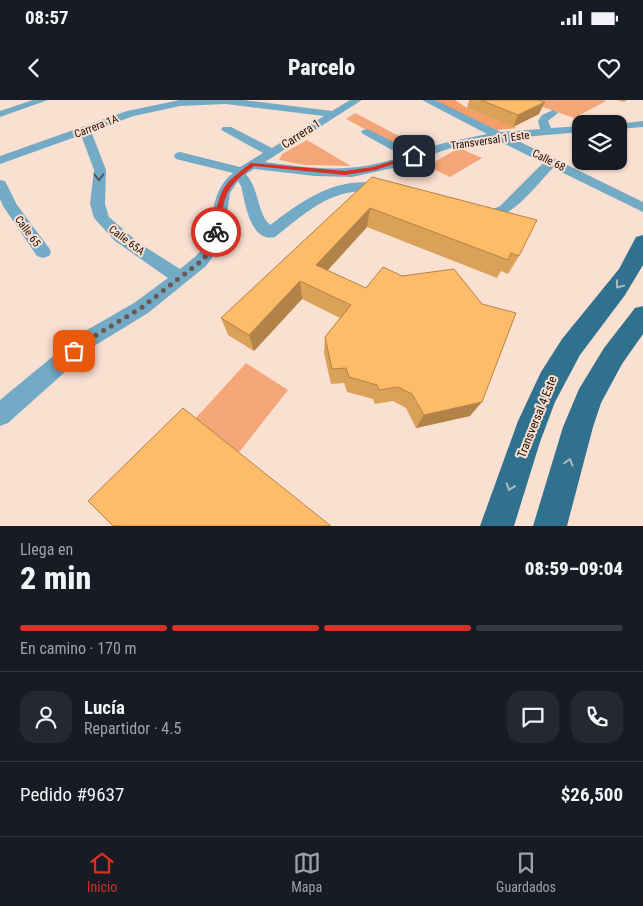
<!DOCTYPE html>
<html lang="es">
<meta charset="utf-8">
<style>
:root{--surface:#171b24;--page:#242831;--text:#f1f3f6;--muted:#9ea1a6;--line:#363941;--accent:#d93025}
body{margin:0;font-family:"Roboto Condensed",sans-serif;background:var(--page);color:var(--text);height:100vh;display:flex;flex-direction:column;font-size:19px;white-space:nowrap}
*{box-sizing:border-box;margin:0}
p{font-size:16px;color:var(--muted)}
.icon{flex:none;width:28px;height:28px;fill:none;stroke:currentColor;stroke-width:2;stroke-linecap:round;stroke-linejoin:round}
.map{position:relative;height:426px;overflow:hidden}
.panel{display:flex;flex-direction:column;background:var(--surface);flex:1}
.panel>*{flex:none}
.controls{position:absolute;left:572px;top:15px;display:grid;gap:10px}
.controls a{display:grid;place-items:center;width:55px;height:55px;border-radius:10px;background:var(--surface);box-shadow:0 1px 4px #0004;font-size:25px}
.pin{position:absolute;display:grid;place-items:center;width:42px;height:42px;color:#fff;margin:-21px;border-radius:10px;box-shadow:0 2px 8px #0006}
.courier{position:absolute;display:grid;place-items:center;width:50px;height:50px;margin:-25px;border:4px solid #d93025;border-radius:50%;background:#fff;color:#222;box-shadow:0 1px 6px #0007}
.head em{font-style:normal;font-weight:800}
.head div{display:flex;flex-direction:column-reverse}
.head{display:flex;align-items:center;justify-content:space-between;height:85px;padding:0 20px}
h1{font-size:32px;font-weight:800;line-height:38px}
.bar{display:grid;grid-template-columns:repeat(4,1fr);gap:8px 5px;align-content:center;height:60px;padding:0 20px}
.bar i{height:6px;border-radius:4px;background:var(--line)}
.bar .current{background:var(--accent)}
.bar p{grid-column:span 4}
.line{display:flex;align-items:center;gap:12px;padding:0 20px;border-top:1px solid var(--line)}
.line div{flex:1}
.round{display:grid;place-items:center;flex:none;width:52px;height:52px;border-radius:15px;background:var(--page)}
.status{display:flex;justify-content:space-between;align-items:center;height:35px;padding:0 25px;background:var(--surface);direction:ltr}
.status svg{height:14px;fill:currentColor}
header{display:flex;justify-content:space-between;align-items:center;height:65px;padding:0 20px;background:var(--surface);font-size:22px;font-weight:800}
.dock{display:flex;justify-content:space-around;align-items:center;height:70px;border-top:1px solid var(--line);background:var(--surface);font-size:14px;color:var(--muted)}
.dock a{display:grid;justify-items:center;gap:2px}
.dock .current{color:var(--accent)}
.map>svg:first-child{display:block}
.green{fill:#f5a679}
.forest{fill:#f69d68}
.lines{fill:none;stroke-linecap:round;stroke-linejoin:round}
.minor{fill:#73aac6;fill-rule:evenodd}
.major{fill:#30718f;fill-rule:evenodd}
.wall{fill:#daa159}
.shaded-wall{fill:#b28349}
.building{fill:#febb68;stroke:#b28349}
.oneway{stroke:#485c66}
.oneway2{stroke:#b3b9ba}
.route{fill:#d93025}
.done{stroke:#6a584e;stroke-width:5;stroke-dasharray:0 9}
.labels{text-anchor:middle;stroke-width:4;stroke-linejoin:round;paint-order:stroke}
.far-street-label{font-size:11px;fill:#1d0f07;stroke:#fae0d1}
.street-label{font-size:12px;fill:#1d0f07;stroke:#fae0d1}
</style>
<div class="status"><b>08:57</b><svg viewBox="0 0 49 12"><path d="M0 12V9h3v3zM5 12V6h3v6zM10 12V3h3v9zM15 12V0h3v12zM26 1h20v11H26zM47 4h2v5h-2z"/></svg></div>
<header><svg class="icon" aria-label="back" viewBox="0 0 24 24"><path d="M15 5l-7 7 7 7"/></svg>Parcelo<svg class="icon" aria-label="heart" viewBox="0 0 24 24"><path d="M12 20l-8-8c-3-5 5-10 8-4 3-6 11-1 8 4z"/></svg></header>
<div class="map">
<svg width="643" height="426" viewBox="0 0 643 426">
<rect width="100%" height="100%" fill="#fae0d1"/>
<g class="green">
<path d="M536,0H603L606,1L574,18L531,3Z"/>
<path d="M355,13L420,47L406,51L346,19Z"/>
<path d="M307,40L351,66L305,65L279,60L282,54Z"/>
<path d="M459,48L482,58L450,77L427,66Z"/>
<path d="M246,263L288,290L237,355L193,321Z"/>
</g>
<path class="forest" d="M432,0H455L467,8L517,28L497,30Z"/>
<g class="lines">
<g class="minor">
<path d="M33,0H48L0,17V11Z"/>
<path d="M180,0H243L332,11L350,0H362L265,62C317,69 352,74 403,56L363,34L361,32L363,30L367,29L414,52L444,43L487,34L422,0H435L501,32L540,29L538,21L542,15L553,10L558,13L548,21L551,28L581,26V32L512,38L643,102V112L553,68C532,89 508,127 474,118L472,115L474,112L491,110L500,106L543,63L497,40L451,48L393,68L352,77L315,76L254,69L246,74C260,91 257,113 270,125C310,95 341,73 393,86L395,89L388,93C336,84 314,106 275,137C250,143 245,102 241,86L238,81L230,93L223,142L206,166L148,213L94,246L8,323L0,326V300L80,234L134,203L168,178L115,141L94,118L90,104L94,70L81,35L0,64V56L127,11ZM226,4L324,16L272,48L231,27H223L221,29L223,31L263,53L240,67L180,52L176,53L174,56L176,59L233,73C209,93 216,115 207,141C203,153 189,161 180,169L139,143L109,117L105,104L106,70L91,31L134,16L180,6Z"/>
<path d="M643,21V27L619,29V24H615Z"/>
<path d="M0,80L5,81L17,105L49,148L51,152L49,156L43,158L37,156L3,106L0,99Z"/>
</g>
<g class="major">
<path d="M643,135V165L625,195L580,255L555,302L540,342L514,426H480L518,321L541,272L562,239L619,169L636,137Z"/>
<path d="M643,206V234L622,264L601,303L593,327L567,426H533L563,327L579,289L604,248L635,208Z"/>
</g>
</g>
<g class="wall">
<path d="M469,0H538L539,14L513,27L467,8Z"/>
<path d="M617,0H627L624,2Z"/>
<path d="M372,77L519,156L508,174L501,171L497,178L367,127L328,170L470,316L416,328L406,308L393,301L375,304L373,299L347,292L344,283L331,284L324,253L325,237L340,218L302,199L254,251L228,235L221,218Z"/>
</g>
<g class="shaded-wall">
<path d="M545,2L539,14L513,27L518,15Z"/>
<path d="M370,108L367,127L316,183V165Z"/>
<path d="M300,181L302,199L254,251L249,235Z"/>
<path d="M482,302L470,316L416,328L424,315Z"/>
</g>
<g class="building">
<path d="M481,0H538L545,2L518,15Z"/>
<path d="M372,77L537,120L519,156L511,153L508,160L370,108L316,165L366,188L383,167L402,176L454,169L482,204L516,213L482,302L424,315L412,294L398,287L379,290L377,285L349,277L346,268L332,269L325,237L351,205L300,181L249,235L221,218Z"/>
<path d="M183,308L331,426H113L88,401Z"/>
</g>
<defs><path id="oneway-chevron" d="M-2-3.5L2.5 0L-2 3.5" fill="none" stroke-width="1.6" stroke-linecap="round" stroke-linejoin="round" transform="scale(1.25)"/></defs>
<use class="oneway" href="#oneway-chevron" transform="translate(99 77) rotate(89)"/>
<g class="oneway2">
<use href="#oneway-chevron" transform="translate(619 185) rotate(127)"/>
<use href="#oneway-chevron" transform="translate(569 362) rotate(-74)"/>
<use href="#oneway-chevron" transform="translate(510 387) rotate(109)"/>
</g>
<path class="route" d="M412,55L416,56L376,70L345,75L254,66C222,90 226,94 219,132L216,134L213,132C220,92 217,88 251,63L345,71L373,67Z"/>
<g class="lines">
<path class="done" d="M74,251L88,240L141,208L200,162L210,152L215,142L216,132"/>
</g>
<g class="labels">
<g class="far-street-label">
<text transform="translate(96 26) rotate(-21)" y="4">Carrera 1A</text>
<text transform="translate(490 40) rotate(-8)" y="4">Transversal 1 Este</text>
<text transform="translate(549 60) rotate(27)" y="4">Calle 68</text>
<text transform="translate(28 131) rotate(54)" y="4">Calle 65</text>
<text transform="translate(127 140) rotate(37)" y="4">Calle 65A</text>
</g>
<g class="street-label">
<text transform="translate(301 34) rotate(-33)" y="4">Carrera 1</text>
<text transform="translate(537 317) rotate(-68)" y="4">Transversal 4 Este</text>
</g>
</g>
</svg>
<div class="controls">
<a><svg class="icon" aria-label="layers" viewBox="0 0 24 24"><path d="M12 4l9 5-9 5-9-5zM3 14l9 5 9-5"/></svg></a>
</div>
<div class="pin" style="left:74px;top:251px;background:#ea580c"><svg class="icon" aria-label="bag" viewBox="0 0 24 24"><path d="M5 8h14l-1 12H6zM9 8a3 3 0 0 1 6 0"/></svg></div>
<div class="pin" style="left:414px;top:56px;background:#1f2937"><svg class="icon" aria-label="home" viewBox="0 0 24 24"><path d="M3 11l9-7 9 7M6 9v11h12V9"/></svg></div>
<div class="courier" style="left:216px;top:132px"><svg class="icon" aria-label="bike" viewBox="0 0 24 24"><circle cx="6" cy="16" r="4"/><circle cx="18" cy="16" r="4"/><path d="M6 16l4-8h5l3 8M10 8l3 8H6M13 5h3"/></svg></div>
</div>
<section class="panel">
<div class="head"><div><h1>2 min</h1><p>Llega en</p></div><em>08:59–09:04</em></div>
<div class="bar"><i class="current"></i><i class="current"></i><i class="current"></i><i></i><p>En camino · 170 m</p></div>
<div class="line" style="height:90px"><a class="round"><svg class="icon" aria-label="person" viewBox="0 0 24 24"><circle cx="12" cy="8" r="4"/><path d="M4 21q1-7 8-7t8 7"/></svg></a><div><b>Lucía</b><p>Repartidor · 4.5</p></div><a class="round"><svg class="icon" aria-label="chat" viewBox="0 0 24 24"><path d="M4 5h16v11H9l-5 4z"/></svg></a><a class="round"><svg class="icon" aria-label="phone" viewBox="0 0 24 24"><path d="M5 4h4l2 5-3 2q2 4 5 5l2-3 5 2v4C11 20 4 13 5 4z"/></svg></a></div>
<div class="line" style="height:65px"><div>Pedido #9637</div><b>$26,500</b></div>
</section>
<nav class="dock">
<a class="current"><svg class="icon" aria-label="home" viewBox="0 0 24 24"><path d="M3 11l9-7 9 7M6 9v11h12V9"/></svg>Inicio</a>
<a><svg class="icon" aria-label="map" viewBox="0 0 24 24"><path d="M3 6l6-2 6 2 6-2v14l-6 2-6-2-6 2zM9 4v14M15 6v14"/></svg>Mapa</a>
<a><svg class="icon" aria-label="saved" viewBox="0 0 24 24"><path d="M7 4h10v16l-5-4-5 4z"/></svg>Guardados</a>
</nav>
